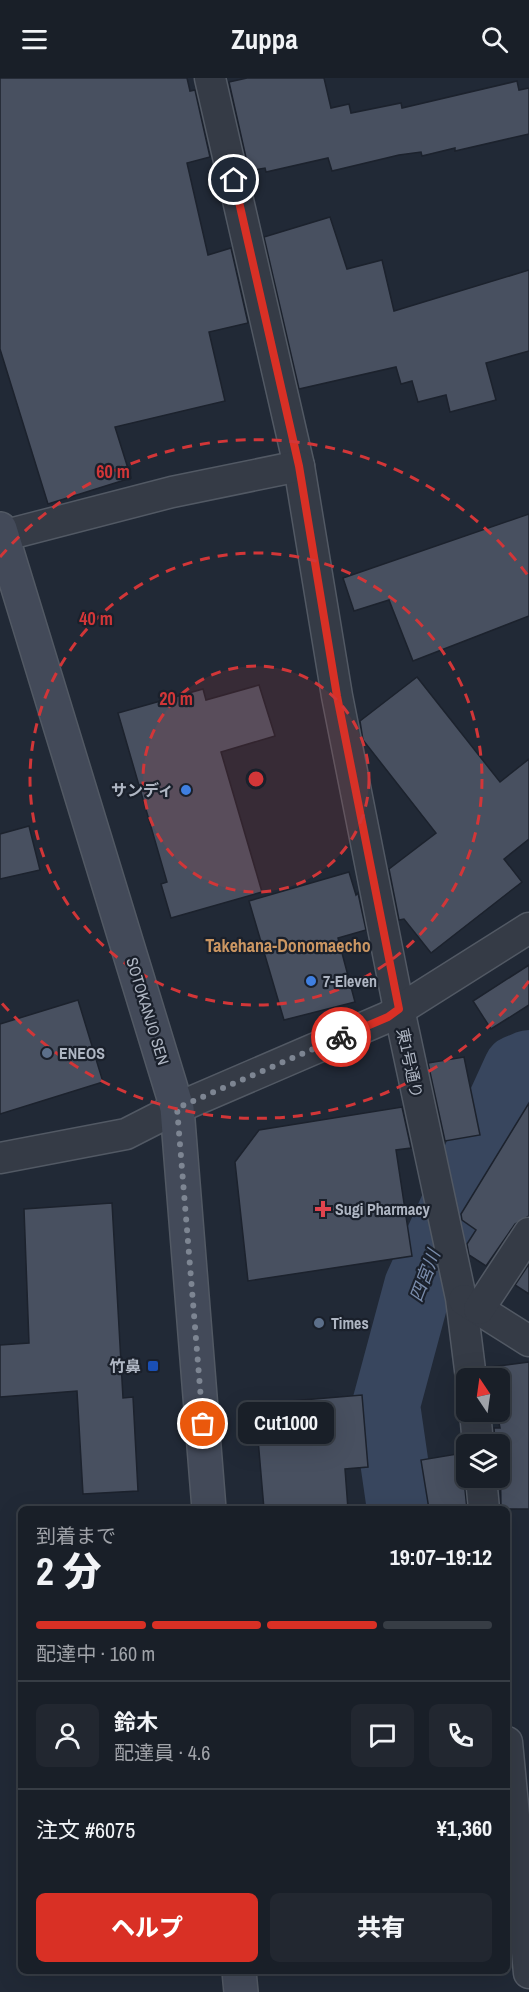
<!DOCTYPE html>
<html lang="ja">
<meta charset="utf-8">
<style>
:root{--surface:#191f28;--page:#222730;--text:#f1f3f6;--muted:#9fa2a8;--line:#373d45;--accent:#d93025}
body{margin:0;font-family:"Archivo Narrow","Noto Sans JP",sans-serif;background:var(--page);color:var(--text);height:100vh;display:flex;flex-direction:column;font-size:22px;white-space:nowrap}
*{box-sizing:border-box;margin:0}
p{font-size:20px;color:var(--muted)}
.icon{flex:none;width:33px;height:33px;fill:none;stroke:currentColor;stroke-width:2;stroke-linecap:round;stroke-linejoin:round}
.map{position:relative;flex:1;overflow:hidden}
.panel{position:absolute;left:18px;top:1428px;width:492px;height:468px;display:flex;flex-direction:column;background:var(--surface);border-radius:9px;box-shadow:0 6px 24px #0002,0 0 0 2px var(--line)}
.panel>*{flex:none}
.needle{width:39px;rotate:347deg}
.controls{position:absolute;left:456px;top:1290px;display:grid;gap:12px}
.controls a{display:grid;place-items:center;width:54px;height:54px;border-radius:9px;background:var(--surface);box-shadow:0 6px 24px #0002,0 0 0 2px var(--line);font-size:30px}
.pin{position:absolute;display:grid;place-items:center;width:51px;height:51px;color:#fff;margin:-26px;border:3px solid #fff;border-radius:50%;box-shadow:0 2px 6px #0007}
.courier{position:absolute;display:grid;place-items:center;width:60px;height:60px;margin:-30px;border:4px solid #d93025;border-radius:50%;background:#fff;color:#222;box-shadow:0 2px 8px #0007}
.bubble{position:absolute;height:42px;border-radius:9px;background:var(--surface);box-shadow:0 6px 24px #0002,0 0 0 2px var(--line);font-size:20px;font-weight:800;line-height:42px;text-align:center}
.headline em{font-style:normal;font-weight:800}
.headline div{display:flex;flex-direction:column-reverse}
.headline{display:flex;align-items:center;justify-content:space-between;height:102px;padding:0 18px}
h1{font-size:39px;font-weight:800;line-height:45px}
.bar{display:grid;grid-template-columns:repeat(4,1fr);gap:9px 6px;align-content:center;height:72px;padding:0 18px}
.bar i{height:8px;border-radius:4px;background:var(--line)}
.bar .active{background:var(--accent)}
.bar p{grid-column:span 4}
.line{display:flex;align-items:center;gap:15px;padding:0 18px;border-top:2px solid var(--line)}
.line div{flex:1}
.round{display:grid;place-items:center;flex:none;width:63px;height:63px;border-radius:9px;background:var(--page)}
.action{display:flex;gap:12px;margin-top:auto;padding:12px 18px}
.action a{flex:1;height:69px;border-radius:9px;background:var(--accent);color:#fff;font-size:24px;font-weight:800;line-height:69px;text-align:center}
.action a+a{background:var(--page);color:var(--text)}
header{display:flex;justify-content:space-between;align-items:center;height:78px;padding:0 18px;background:var(--surface);font-size:27px;font-weight:800}
.map>svg:first-child{display:block}
.lines{fill:none;stroke-linecap:round;stroke-linejoin:round}
.river{stroke:#38465e;stroke-width:68}
.building{fill:#485060;stroke:#1c222d;stroke-width:1.5}
.street-casing{stroke:#525964;stroke-width:33}
.secondary-casing{stroke:#525964;stroke-width:36}
.street{stroke:#353b46;stroke-width:30}
.secondary{stroke:#434a59;stroke-width:33}
.done{stroke:#7d8592;stroke-width:6;stroke-dasharray:0 10.8}
.route{stroke:#d93025;stroke-width:8}
.ring{fill:none;stroke:#d23638;stroke-width:3;stroke-dasharray:10 8}
.shop-dot{fill:#3f7fe0;stroke:#1a202b;stroke-width:2}
.service-dot{fill:#5c6f8a;stroke:#1a202b;stroke-width:2}
.health-dot{fill:#e0444e;stroke:#1a202b;stroke-width:2}
.transit-dot{fill:#1a4fb4;stroke:#1a202b;stroke-width:2}
.labels{text-anchor:middle;stroke-width:4.5;stroke-linejoin:round;paint-order:stroke}
.poi-label{font-size:16px;font-weight:bold;fill:#afb6c3;stroke:#1a202b;text-anchor:start}
.street-label{font-size:16px;fill:#afb6c3;stroke:#1a202b}
.neighbourhood-label{font-size:18px;font-weight:bold;fill:#cb9662;stroke:#1a202b}
.water-label{font-size:18px;font-style:italic;fill:#798baa;stroke:#1a202b}
.centre{fill:#d23638;stroke:#1a202b;stroke-width:3}
.ring-label{font-size:18px;text-anchor:middle;font-weight:bold;fill:#d23638;stroke:#1a202b;stroke-width:4.5;stroke-linejoin:round;paint-order:stroke}
</style>
<header><svg class="icon" aria-label="menu" viewBox="0 0 24 24"><path d="M4 6h16M4 12h16M4 18h16"/></svg>Zuppa<svg class="icon" aria-label="search" viewBox="0 0 24 24"><circle cx="10" cy="10" r="6"/><path d="M15 15l6 6"/></svg></header>
<div class="map">
<svg width="529" height="1914" viewBox="0 0 529 1914">
<rect width="100%" height="100%" fill="#212936"/>
<g class="lines">
<path class="river" d="M401,1431L386,1327L418,1208L517,991L529,986"/>
</g>
<g class="building">
<path d="M0,0H187L190,13L195,12L210,79L187,85L208,177L231,170L248,245L209,254L225,323L115,349L131,400L48,426L0,271Z"/>
<path d="M247,0H324L331,30L349,26L351,35L401,25L402,30L517,3L519,12L529,10V56L455,73V70L422,78L421,74L399,77L332,93L328,80L266,94L265,90L249,93L229,4Z"/>
<path d="M330,139L347,191L382,182L394,233L529,192V273L486,285L496,322L450,334L446,317L418,324L412,303L401,306L396,289L299,311L264,159Z"/>
<path d="M529,436V538L413,583L389,522L354,533L343,500Z"/>
<path d="M417,599L500,704L529,681V761L504,781L522,804L431,875L404,841L399,842L389,791L436,755L363,662L360,643Z"/>
<path d="M259,607L275,658L221,674L262,814L171,840L161,806L167,804L118,635L203,611L206,622Z"/>
<path d="M29,748L40,792L0,801V756Z"/>
<path d="M349,794L356,817L358,815L366,852L338,860L355,924L284,942L249,823Z"/>
<path d="M529,887V927L491,951L473,923Z"/>
<path d="M78,922L103,1004L0,1036V946Z"/>
<path d="M464,979L480,1057L445,1063L428,985Z"/>
<path d="M529,1025V1138L515,1146L486,1188L469,1177L467,1166L476,1152L462,1142L461,1136Z"/>
<path d="M402,1029L411,1070L396,1072L412,1178L248,1203L235,1084L259,1052Z"/>
<path d="M112,1125L123,1320L133,1319L138,1413L83,1416L77,1313L0,1319V1267L29,1265L24,1131Z"/>
<path d="M529,1186V1216L515,1207Z"/>
<path d="M529,1284V1431H501L500,1366H495L494,1350H500L497,1334H500V1300H493L491,1289Z"/>
<path d="M362,1317L368,1389L345,1391L348,1431H264L255,1326Z"/>
<path d="M463,1375L466,1378L464,1402L467,1431H429L421,1382Z"/>
</g>
<g class="lines">
<g class="street-casing">
<g id="street">
<path d="M210,0L299,388L337,618L399,931L461,1220L471,1300"/>
<path d="M2,458L172,414L299,388"/>
<path d="M0,1080L126,1056L177,1030L388,939L529,850"/>
<path d="M464,1222L529,1263"/>
<path d="M479,1231L529,1155"/>
<path d="M475,1334L478,1366"/>
<path d="M481,1400L484,1431"/>
<path d="M507,1664L529,1895"/>
</g>
</g>
<g class="secondary-casing">
<g id="secondary">
<path d="M0,451L177,1030L209,1431"/>
<path d="M239,1893L241,1914"/>
</g>
</g>
<use href="#street" class="street"/>
<use href="#secondary" class="secondary"/>
</g>
<g class="lines">
<path class="done" d="M203,1346L177,1030L341,959"/>
<path class="route" d="M234,102L299,388L337,618L399,931L388,939L341,959"/>
</g>
<circle cx="256" cy="701" r="113" fill="#d23638" fill-opacity=".12"/>
<g class="ring">
<circle cx="256" cy="701" r="113"/>
<circle cx="256" cy="701" r="226"/>
<path d="M529 903A339 339 0 0 1 0 923M0 479A339 339 0 0 1 529 499"/>
</g>
<g class="shop-dot">
<circle cx="186" cy="712" r="6"/>
<circle cx="311" cy="903" r="6"/>
</g>
<g class="service-dot">
<circle cx="47" cy="975" r="6"/>
<circle cx="319" cy="1245" r="6"/>
</g>
<path class="health-dot" d="M320 1122h6v6h6v6h-6v6h-6v-6h-6v-6h6z"/>
<rect class="transit-dot" x="147" y="1282" width="12" height="12" rx="3"/>
<g class="labels">
<g class="poi-label">
<text x="174" y="718" text-anchor="end">サンディ</text>
<text x="323" y="909">7-Eleven</text>
<text x="59" y="981">ENEOS</text>
<text x="335" y="1137">Sugi Pharmacy</text>
<text x="331" y="1251">Times</text>
<text x="141" y="1294" text-anchor="end">竹鼻</text>
</g>
<g class="street-label">
<text transform="translate(148 933) rotate(73)" y="6">SOTOKANJO SEN</text>
<text transform="translate(410 985) rotate(78)" y="6">東1号通り</text>
</g>
<g class="neighbourhood-label">
<text x="288" y="874">Takehana-Donomaecho</text>
</g>
<g class="water-label">
<text transform="translate(425 1198) rotate(-69)" y="6">四宮川</text>
</g>
</g>
<circle cx="256" cy="701" r="9" class="centre"/>
<g class="ring-label">
<text x="113" y="400">60 m</text>
<text x="96" y="547">40 m</text>
<text x="176" y="627">20 m</text>
</g>
</svg>
<div class="controls">
<a><svg class="needle" viewBox="-14 -14 28 28"><path d="M0-13l5 13h-10z" fill="#e53935"/><path d="M0 13l5-13h-10z" fill="#9fa2a8"/></svg></a>
<a><svg class="icon" aria-label="layers" viewBox="0 0 24 24"><path d="M12 4l9 5-9 5-9-5zM3 14l9 5 9-5"/></svg></a>
</div>
<div class="pin" style="left:203px;top:1346px;background:#ea580c"><svg class="icon" aria-label="bag" viewBox="0 0 24 24"><path d="M5 8h14l-1 12H6zM9 8a3 3 0 0 1 6 0"/></svg></div>
<div class="pin" style="left:234px;top:102px;background:#1f2937"><svg class="icon" aria-label="home" viewBox="0 0 24 24"><path d="M3 11l9-7 9 7M6 9v11h12V9"/></svg></div>
<div class="courier" style="left:341px;top:959px"><svg class="icon" aria-label="bike" viewBox="0 0 24 24"><circle cx="6" cy="16" r="4"/><circle cx="18" cy="16" r="4"/><path d="M6 16l4-8h5l3 8M10 8l3 8H6M13 5h3"/></svg></div>
<div class="bubble" style="left:238px;top:1324px;width:96px">Cut1000</div>
<section class="panel">
<div class="headline"><div><h1>2 分</h1><p>到着まで</p></div><em>19:07–19:12</em></div>
<div class="bar"><i class="active"></i><i class="active"></i><i class="active"></i><i></i><p>配達中 · 160 m</p></div>
<div class="line" style="height:108px"><a class="round"><svg class="icon" aria-label="person" viewBox="0 0 24 24"><circle cx="12" cy="8" r="4"/><path d="M4 21q1-7 8-7t8 7"/></svg></a><div><b>鈴木</b><p>配達員 · 4.6</p></div><a class="round"><svg class="icon" aria-label="chat" viewBox="0 0 24 24"><path d="M4 5h16v11H9l-5 4z"/></svg></a><a class="round"><svg class="icon" aria-label="phone" viewBox="0 0 24 24"><path d="M5 4h4l2 5-3 2q2 4 5 5l2-3 5 2v4C11 20 4 13 5 4z"/></svg></a></div>
<div class="line" style="height:78px"><div>注文 #6075</div><b>¥1,360</b></div>
<div class="action"><a>ヘルプ</a><a>共有</a></div>
</section>
</div>
